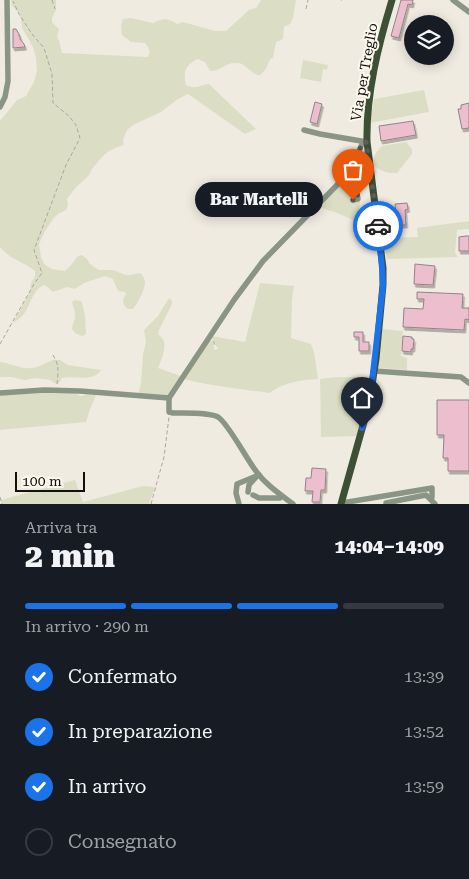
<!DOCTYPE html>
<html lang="it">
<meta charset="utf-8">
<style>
:root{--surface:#171b24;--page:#20242c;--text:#f1f3f6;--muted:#9ea1a6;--line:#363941;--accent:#1a73e8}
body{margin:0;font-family:"Roboto Serif",serif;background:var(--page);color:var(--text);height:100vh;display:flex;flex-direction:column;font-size:19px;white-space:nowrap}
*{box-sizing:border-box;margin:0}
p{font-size:16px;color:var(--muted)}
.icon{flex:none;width:28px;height:28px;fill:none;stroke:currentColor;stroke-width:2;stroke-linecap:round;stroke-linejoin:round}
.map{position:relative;height:504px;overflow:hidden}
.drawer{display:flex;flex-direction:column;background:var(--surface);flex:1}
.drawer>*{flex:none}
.tools{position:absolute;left:404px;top:15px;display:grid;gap:10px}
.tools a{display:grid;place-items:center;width:50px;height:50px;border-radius:50%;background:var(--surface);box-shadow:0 2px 12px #0003;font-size:25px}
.scale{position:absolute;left:15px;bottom:12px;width:70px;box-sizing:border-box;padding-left:5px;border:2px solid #13110e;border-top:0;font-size:14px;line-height:18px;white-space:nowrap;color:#13110e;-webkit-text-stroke:4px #fdf8ee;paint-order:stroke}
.pin{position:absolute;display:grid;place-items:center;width:42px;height:42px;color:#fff;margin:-51px -21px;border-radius:50% 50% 50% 0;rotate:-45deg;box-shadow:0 0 5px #0007}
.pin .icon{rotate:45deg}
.courier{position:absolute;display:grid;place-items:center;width:50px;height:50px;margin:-25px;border:4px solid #1a73e8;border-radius:50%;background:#fff;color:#222;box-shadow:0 1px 6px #0007}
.bubble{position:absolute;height:35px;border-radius:18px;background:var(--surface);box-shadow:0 2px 12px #0003;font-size:16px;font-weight:800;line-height:35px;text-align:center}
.headline em{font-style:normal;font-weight:800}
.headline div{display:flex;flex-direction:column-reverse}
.headline{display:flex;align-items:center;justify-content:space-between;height:85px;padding:0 25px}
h1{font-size:32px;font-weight:800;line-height:38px}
.bar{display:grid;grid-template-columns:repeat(4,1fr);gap:8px 5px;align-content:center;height:60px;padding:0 25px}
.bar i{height:6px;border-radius:4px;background:var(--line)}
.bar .selected{background:var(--accent)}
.bar p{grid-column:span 4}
ol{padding:0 25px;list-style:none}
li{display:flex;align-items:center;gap:15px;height:55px}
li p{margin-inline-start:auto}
li .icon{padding:5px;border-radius:50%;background:var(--accent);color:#fff;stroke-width:4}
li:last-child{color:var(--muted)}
li i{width:28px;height:28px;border:2px solid var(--line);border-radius:50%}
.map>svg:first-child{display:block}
.green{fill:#dbdec4}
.building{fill:#edbece;stroke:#908488;filter:url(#shadow)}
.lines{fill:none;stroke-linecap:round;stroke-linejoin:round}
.path{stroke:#aaa69e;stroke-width:1;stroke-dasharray:4 2.5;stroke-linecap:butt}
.minor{stroke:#8a9586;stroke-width:5.5}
.major{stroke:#3d5036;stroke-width:7}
.done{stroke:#605d58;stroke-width:5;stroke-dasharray:0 9}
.route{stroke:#1a73e8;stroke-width:6}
.labels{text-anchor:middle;stroke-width:4;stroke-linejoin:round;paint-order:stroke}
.street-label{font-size:14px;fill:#13110e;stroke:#fdf8ee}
</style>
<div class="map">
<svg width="469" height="504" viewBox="0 0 469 504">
<defs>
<filter id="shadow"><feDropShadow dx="1.5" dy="3" stdDeviation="0" flood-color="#0004"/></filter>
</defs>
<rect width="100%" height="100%" fill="#f0ebe1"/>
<g class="green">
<path d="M11,0H56V10L52,18V22L59,29L57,37L59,40L62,53L148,57C151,51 149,48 145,43L131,42L122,35L121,26L123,19L131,18L153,23C163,18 168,18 177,24L183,22L215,31H226L249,10L256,8L261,0H296L293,18L290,24L284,27L283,39L276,42L273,58L270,59L266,69L260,75C251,75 247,64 238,63C224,62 223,71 210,71L205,62L197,59C185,66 183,71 186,85C196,90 199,85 209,84L256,129L245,134L188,94L178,99L161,112L133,125L127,130L123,140L124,145C106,150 104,155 92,169C90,176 84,180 78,185C74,189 71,194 67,199L68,206L66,210L58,214L53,219L45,231L39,244L41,257L45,265L52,269L65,271L71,265L78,256L82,255L87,259L90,264L99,270H113L126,275H130L140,273C143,276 144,277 145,281C146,288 138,303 133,309H128C122,305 122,300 126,294L125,292L118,291L113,279L105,276L84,283L75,289L67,287L53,292L45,285C34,288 31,302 26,311C23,316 18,320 13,323L31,290C29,284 32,281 35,277V271C22,261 11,260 0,247V121L17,100L26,96L34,82L37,71L36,58L33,47L22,28L20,14L12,6Z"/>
<path d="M303,60L328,65L327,70L323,69L321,82L300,78Z"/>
<path d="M424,90L429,112L370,123L374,99Z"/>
<path d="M406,142L412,149V154L397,173C378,174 364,163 382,146Z"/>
<path d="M365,153L366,171L359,180L358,184L360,200L358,222L337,213L319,207L360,155Z"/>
<path d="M469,221V229L457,230L455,253L458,257L387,259L384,238L418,237L417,228Z"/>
<path d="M260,283L294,286L292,299L291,338L311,344L314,352L318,379C301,380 284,382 270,393C241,389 211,386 183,379L210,339L214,344V350L218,349L211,337L212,336L245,342Z"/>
<path d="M169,298L172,301V304L159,330L158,334C160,335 163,339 164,341C166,349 161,361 158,368L181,376L168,396L138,395L141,383L143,354L146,342L144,330L158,316Z"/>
<path d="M74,300L81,301L82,303L85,315L86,334L83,336C64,331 76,324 75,314C75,310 73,307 72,302Z"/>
<path d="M382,329L403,331L401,356L407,358V370L378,368Z"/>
<path d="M53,360H60L68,365L101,370C93,383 75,375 62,378L58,384L54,383L50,380L35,378L25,380L11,377H0V362C11,363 22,370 33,368C40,367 46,362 53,360Z"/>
<path d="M337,377H371L357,436L321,437L320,379Z"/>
<path d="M28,391L74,393L81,396L88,394L96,395L89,412L86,422L0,430V394Z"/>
<path d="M75,480L83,502L143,486L155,487L149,504H2L1,500Z"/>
</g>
<g class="building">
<path d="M401,0H413L412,5L408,4L399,38L391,36Z"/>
<path d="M13,29H16L19,34V36H20V39L24,44L25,47L13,48Z"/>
<path d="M315,102L322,104L317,124L310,122Z"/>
<path d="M469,103V128L462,129L458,109H461V105Z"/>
<path d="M413,121L416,135L381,141L379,126Z"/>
<path d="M407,203L408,209L405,210L406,225H397L395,204Z"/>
<path d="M466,236H469V251H459V237Z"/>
<path d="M415,264L435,266L433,285L414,284Z"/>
<path d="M417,292L463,294L462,308H469V320L465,319L464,330L403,327L404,308L423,309L424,299H417Z"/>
<path d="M354,332H363V342H369V351H359V337H354Z"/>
<path d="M403,336L412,337V339H414L413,349H411V352L402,351Z"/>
<path d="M437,400H469V471H448V458H443L444,435H437Z"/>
<path d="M312,468L326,469L325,490H321L320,502H312L313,491H305L306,478H311Z"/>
</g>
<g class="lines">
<g class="path">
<path d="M52,0L55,9"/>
<path d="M341,0H342"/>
<path d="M306,9L308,0"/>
<path d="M213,341L215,345"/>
<path d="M0,344L34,284L42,273L34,250L66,165L80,138L76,125L69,116L53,103L52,74L44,48L32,34L19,14L13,1"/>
<path d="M53,355C60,367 58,371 57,385"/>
<path d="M0,497L2,504"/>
<path d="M151,504L164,457L169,417"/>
</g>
<g class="minor">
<path d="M453,0L469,12"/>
<path d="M0,107L5,97L8,81L7,0"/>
<path d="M304,130L320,134L367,142"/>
<path d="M346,174C352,181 357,189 358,199L353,200"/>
<path d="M374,371L461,377L469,383"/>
<path d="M0,393L44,390L80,391L169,398"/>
<path d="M248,492L249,485L257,476"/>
<path d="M253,495L259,498H280"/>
<path d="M342,503L432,488V497"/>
<path d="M386,503L426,495L435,504"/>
<path d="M239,504L236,493L237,484L259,475"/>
<path d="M293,504C280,494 266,485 256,471C247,460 228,423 218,417C209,412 184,413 173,413L169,412V398L234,300L263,261L337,185L355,160L362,144L367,142"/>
</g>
<path class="major" d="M341,504L369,404L376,359L383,285V268L367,142C366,94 378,46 392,0"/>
</g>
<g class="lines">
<path class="done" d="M353,200L358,199C357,189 352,181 346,174L355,160L362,144L366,142L378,226"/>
<path class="route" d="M362,428L369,404L372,382L383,285L382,268L378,226"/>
</g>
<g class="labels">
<g class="street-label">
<text transform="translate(364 72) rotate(-80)" y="5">Via per Treglio</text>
</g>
</g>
</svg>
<div class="tools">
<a><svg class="icon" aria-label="layers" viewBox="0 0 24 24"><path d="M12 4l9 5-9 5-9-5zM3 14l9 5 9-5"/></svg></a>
</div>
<div class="scale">100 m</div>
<div class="pin" style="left:353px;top:200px;background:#ea580c"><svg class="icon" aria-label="bag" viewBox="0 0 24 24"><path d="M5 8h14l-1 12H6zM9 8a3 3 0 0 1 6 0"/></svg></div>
<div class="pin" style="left:362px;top:428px;background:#1f2937"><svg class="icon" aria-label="home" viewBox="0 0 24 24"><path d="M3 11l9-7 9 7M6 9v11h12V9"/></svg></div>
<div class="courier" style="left:378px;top:226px"><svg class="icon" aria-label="car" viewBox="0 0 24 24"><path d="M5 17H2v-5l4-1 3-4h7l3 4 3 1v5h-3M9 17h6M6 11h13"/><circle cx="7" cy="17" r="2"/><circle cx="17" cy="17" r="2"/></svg></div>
<div class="bubble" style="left:195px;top:182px;width:128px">Bar Martelli</div>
</div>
<section class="drawer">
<div class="headline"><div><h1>2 min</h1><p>Arriva tra</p></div><em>14:04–14:09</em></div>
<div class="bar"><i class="selected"></i><i class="selected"></i><i class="selected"></i><i></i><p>In arrivo · 290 m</p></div>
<ol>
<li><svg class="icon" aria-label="check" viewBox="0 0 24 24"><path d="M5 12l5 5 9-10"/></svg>Confermato<p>13:39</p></li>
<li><svg class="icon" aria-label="check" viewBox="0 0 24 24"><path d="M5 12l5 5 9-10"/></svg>In preparazione<p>13:52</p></li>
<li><svg class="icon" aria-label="check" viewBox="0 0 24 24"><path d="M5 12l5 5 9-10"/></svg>In arrivo<p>13:59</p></li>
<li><i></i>Consegnato</li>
</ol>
</section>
